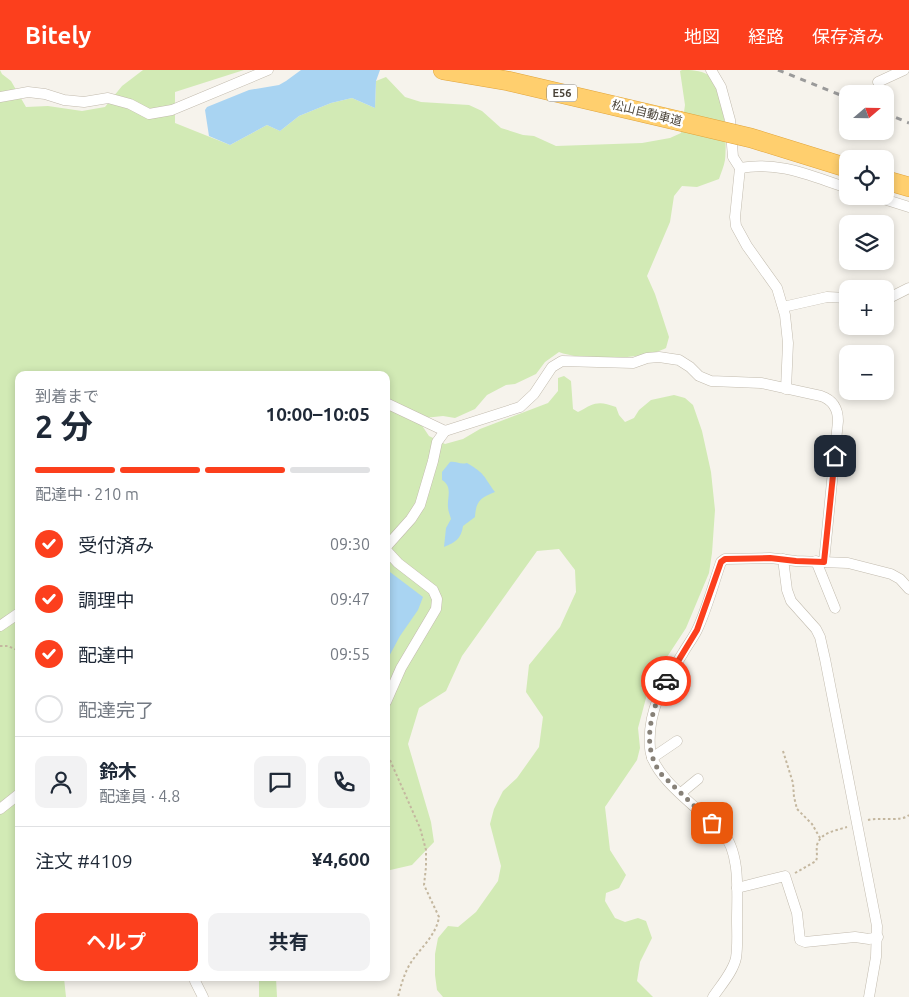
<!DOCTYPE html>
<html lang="ja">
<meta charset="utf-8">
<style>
:root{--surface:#fff;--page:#f2f2f3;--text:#1f2937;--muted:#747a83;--line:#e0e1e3;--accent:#fc3f1d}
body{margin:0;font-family:Ubuntu,"Noto Sans JP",sans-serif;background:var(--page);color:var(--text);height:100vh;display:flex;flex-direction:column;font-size:19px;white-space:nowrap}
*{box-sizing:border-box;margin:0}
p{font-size:16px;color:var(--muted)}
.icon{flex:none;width:28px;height:28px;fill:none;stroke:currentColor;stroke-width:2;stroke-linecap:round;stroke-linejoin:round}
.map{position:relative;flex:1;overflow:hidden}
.drawer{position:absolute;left:15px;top:301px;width:375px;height:610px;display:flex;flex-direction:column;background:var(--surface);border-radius:10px;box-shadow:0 2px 8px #0003}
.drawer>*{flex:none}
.needle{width:32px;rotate:70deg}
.controls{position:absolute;left:839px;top:15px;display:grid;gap:10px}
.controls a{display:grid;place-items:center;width:55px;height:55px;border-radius:10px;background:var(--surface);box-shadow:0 2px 8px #0003;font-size:25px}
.pin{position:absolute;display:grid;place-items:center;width:42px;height:42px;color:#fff;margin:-21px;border-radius:10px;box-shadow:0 2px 8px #0006}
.courier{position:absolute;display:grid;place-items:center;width:50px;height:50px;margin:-25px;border:4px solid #fc3f1d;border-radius:50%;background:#fff;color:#222;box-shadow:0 1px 6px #0007}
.overview em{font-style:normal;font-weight:700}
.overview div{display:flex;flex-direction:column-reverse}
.overview{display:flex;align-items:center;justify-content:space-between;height:85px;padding:0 20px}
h1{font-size:32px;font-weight:700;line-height:38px}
.bar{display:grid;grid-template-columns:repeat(4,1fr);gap:8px 5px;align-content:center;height:60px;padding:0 20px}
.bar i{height:6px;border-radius:4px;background:var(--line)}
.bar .selected{background:var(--accent)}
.bar p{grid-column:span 4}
.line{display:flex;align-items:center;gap:12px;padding:0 20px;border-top:1px solid var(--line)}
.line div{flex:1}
.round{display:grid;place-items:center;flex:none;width:52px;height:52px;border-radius:10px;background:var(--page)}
ol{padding:0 20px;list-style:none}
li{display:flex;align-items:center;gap:15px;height:55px}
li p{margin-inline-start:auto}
li .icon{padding:5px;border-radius:50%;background:var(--accent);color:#fff;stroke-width:4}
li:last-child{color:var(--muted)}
li i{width:28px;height:28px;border:2px solid var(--line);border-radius:50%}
.action{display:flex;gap:10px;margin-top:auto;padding:10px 20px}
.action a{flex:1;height:58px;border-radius:10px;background:var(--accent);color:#fff;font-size:20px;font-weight:700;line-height:58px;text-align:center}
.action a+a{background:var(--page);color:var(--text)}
header{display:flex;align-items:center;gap:30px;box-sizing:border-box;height:70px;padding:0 25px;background:var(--accent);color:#fff}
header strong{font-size:24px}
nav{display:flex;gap:28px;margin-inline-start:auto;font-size:18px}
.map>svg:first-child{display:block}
.green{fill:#d2eab5}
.water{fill:#a9d4f2}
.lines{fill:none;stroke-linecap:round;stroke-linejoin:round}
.minor-casing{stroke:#c2bbae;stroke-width:11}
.motorway-casing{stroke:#e0a43c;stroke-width:20}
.path{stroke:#c4b79f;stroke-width:2;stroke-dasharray:2.5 2.5;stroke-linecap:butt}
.minor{stroke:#fff;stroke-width:10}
.motorway{stroke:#ffcf6e;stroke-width:19}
.rail{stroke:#9a9a9a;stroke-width:3;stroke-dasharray:6 6;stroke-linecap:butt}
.motorway-bridge-casing{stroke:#e0a43c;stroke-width:20;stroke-linecap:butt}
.motorway-bridge{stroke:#ffcf6e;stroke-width:19}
.done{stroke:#878178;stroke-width:5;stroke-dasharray:0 9}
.route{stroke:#fc3f1d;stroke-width:6}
.labels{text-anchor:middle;stroke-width:5;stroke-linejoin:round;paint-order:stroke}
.shield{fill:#fff;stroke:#817c74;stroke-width:1}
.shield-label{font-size:11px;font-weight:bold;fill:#4b4439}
.street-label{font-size:12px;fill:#4b4439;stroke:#fff}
</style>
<header>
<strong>Bitely</strong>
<nav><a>地図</a><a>経路</a><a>保存済み</a></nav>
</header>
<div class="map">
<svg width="909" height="927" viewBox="0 0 909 927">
<rect width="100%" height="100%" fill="#f6f3ec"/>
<g class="green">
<path d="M0,0L2,4L11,11L26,37L48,36L82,41L105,37L122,16L143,0H244L175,22V53L230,75L267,55L280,61L299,46L331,33L352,28L375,38L376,11L386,7L405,27L421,32L469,35L482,41L501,58L523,65L534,66L556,76L642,73L670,68L681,63L685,35L680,1L682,0C691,0 700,0 708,5C725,17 727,70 725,90C724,96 721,103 719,109L697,117L682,116L674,126L670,152L647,206L655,224L669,267L666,278C644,290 582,291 559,282L545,292L536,304L515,314L506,315L487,325L475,339L455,348L443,346L424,348L421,354L429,366L445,374L463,369L480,359L548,333L558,321V308L564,306L571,311L573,339L578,342C594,333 598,330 616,337L619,345L625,352L634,348L639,340L651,330L674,325L685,328L693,335L702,361L711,402L715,440L712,483L709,503L686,558L650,613L638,658L640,678L637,690L605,737L610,780L626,805L619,818L606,823L605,831L615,848L625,852L638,848L646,851L652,868L640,892L637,911L653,927H443L437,920L435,905V884L438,868L448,856L458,857L476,842L498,811L501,796L490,754L494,739L503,721L517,708L539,677L543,647L526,622L529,595L560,557L576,522L575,500L559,479L537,481L462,586L446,621L419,638L408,674L431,752L434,772L412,795L386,801V305H19V908H64L66,927H0Z"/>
<path d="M259,908H276L277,927H259Z"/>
</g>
<g class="water">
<path d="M301,0H380L376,11L375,38L352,28L331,33L299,46L280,61L267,55L230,75L209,66L205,40L207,37L249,20L279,15L286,11Z"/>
<path d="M450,392C456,391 460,395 467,393C486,404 483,406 495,422C480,428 476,431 475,447L463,456C461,469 456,472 444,477L446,458L451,449C450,445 448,441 448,437C447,427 453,417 442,410V402Z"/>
<path d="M386,499L423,527L418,540L400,566L386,592Z"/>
</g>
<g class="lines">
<g class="minor-casing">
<g id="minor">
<path d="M711,0L721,17L730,50L733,87L740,98L735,147L736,156L747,176L777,218L785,245L788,273L786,319"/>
<path d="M878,12L904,0"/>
<path d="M0,27L28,22L45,24L64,30L84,32L108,28L130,34L149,44L172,40L268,0"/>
<path d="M740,98C780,91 810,106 848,118"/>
<path d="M874,126L909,137"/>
<path d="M885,230L909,218"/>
<path d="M783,237L827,227L848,228"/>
<path d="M386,333L445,361"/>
<path d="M386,477L411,449L420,435L433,391L437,372L445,361L520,337L534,324L552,297L562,291L633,293L647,288L659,287L679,290L690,297L699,306L711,311L761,313L821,326C833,330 838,339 838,351L824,492"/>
<path d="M386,480L398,493L433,520L437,529L436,539L401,598L386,632"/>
<path d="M783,489L787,520L791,531L816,559L820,567L825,589L877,856L876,887L869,927"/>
<path d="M816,491L835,538"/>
<path d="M0,556L19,543"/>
<path d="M652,688L677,671"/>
<path d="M681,723L698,709"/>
<path d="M0,739L19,724"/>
<path d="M737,818L785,806L797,843L800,870L805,872L855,867L869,869L878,867"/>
<path d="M195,908V911L203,927"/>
<path d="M713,927C721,915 733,902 736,888C738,875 737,862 737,850C737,824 741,782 722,762C702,740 652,708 650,678C647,641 664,613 683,583C687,576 693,568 697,560C707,539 713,515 721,492L725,489L770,488L796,491L848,493L891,504L900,509L909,519"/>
</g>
</g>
<g class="motorway-casing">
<g id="motorway">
<path d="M443,0L508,11L679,51"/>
<path d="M885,110L909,117"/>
</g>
</g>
<g class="path">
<path d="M0,576H8L19,581"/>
<path d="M386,681L420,758L426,780V797L424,815L439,847C436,866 420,878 410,894C404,904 401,915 398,927"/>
<path d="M783,681L793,713L794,727L797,739L812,754L820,768"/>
<path d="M868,750C879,747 902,752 909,745"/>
<path d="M795,803L816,791C818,786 816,781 817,775C821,762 835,761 847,757"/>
</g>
<use href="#minor" class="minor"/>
<use href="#motorway" class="motorway"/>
<g class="rail">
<path d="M778,0L848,28"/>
<path d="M885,43L909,53"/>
</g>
<g class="motorway-bridge-casing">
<path id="motorway-bridge" d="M679,51L751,68L848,98"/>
</g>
<use href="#motorway-bridge" class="motorway-bridge"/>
</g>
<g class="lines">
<path class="done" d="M666,611C651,640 640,677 662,705L712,753"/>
<path class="route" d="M666,611L697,560L721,492L725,489L770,488L796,491L824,492L835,386"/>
</g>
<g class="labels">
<rect class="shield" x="547" y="14.5" width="30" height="17" rx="4"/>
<g class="shield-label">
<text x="562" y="27">E56</text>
</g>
<g class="street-label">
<text transform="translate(647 43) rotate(14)" y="4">松山自動車道</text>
</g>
</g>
</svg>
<div class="controls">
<a><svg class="needle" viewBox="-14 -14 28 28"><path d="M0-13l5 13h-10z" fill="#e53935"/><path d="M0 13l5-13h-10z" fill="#747a83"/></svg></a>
<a><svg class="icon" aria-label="locate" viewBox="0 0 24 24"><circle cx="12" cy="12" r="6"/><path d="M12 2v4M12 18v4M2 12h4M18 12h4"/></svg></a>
<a><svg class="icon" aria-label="layers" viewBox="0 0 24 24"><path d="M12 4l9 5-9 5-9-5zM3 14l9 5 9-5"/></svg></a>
<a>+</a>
<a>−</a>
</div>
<div class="pin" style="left:712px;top:753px;background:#ea580c"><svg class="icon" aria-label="bag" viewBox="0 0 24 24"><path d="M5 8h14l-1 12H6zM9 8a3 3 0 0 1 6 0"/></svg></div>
<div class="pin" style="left:835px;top:386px;background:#1f2937"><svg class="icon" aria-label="home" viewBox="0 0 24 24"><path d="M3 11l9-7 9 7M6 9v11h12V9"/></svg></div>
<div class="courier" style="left:666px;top:611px"><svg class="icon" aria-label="car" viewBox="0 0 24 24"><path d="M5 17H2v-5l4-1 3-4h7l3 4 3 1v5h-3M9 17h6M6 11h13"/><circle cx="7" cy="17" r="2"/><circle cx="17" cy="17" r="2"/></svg></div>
<section class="drawer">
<div class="overview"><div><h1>2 分</h1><p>到着まで</p></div><em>10:00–10:05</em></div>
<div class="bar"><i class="selected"></i><i class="selected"></i><i class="selected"></i><i></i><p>配達中 · 210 m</p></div>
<ol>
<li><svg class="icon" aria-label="check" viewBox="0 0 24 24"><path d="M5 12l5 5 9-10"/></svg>受付済み<p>09:30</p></li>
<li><svg class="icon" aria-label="check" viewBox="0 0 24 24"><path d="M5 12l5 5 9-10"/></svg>調理中<p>09:47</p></li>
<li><svg class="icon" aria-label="check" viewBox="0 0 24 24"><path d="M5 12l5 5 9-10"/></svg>配達中<p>09:55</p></li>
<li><i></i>配達完了</li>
</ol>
<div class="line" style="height:90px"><a class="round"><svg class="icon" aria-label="person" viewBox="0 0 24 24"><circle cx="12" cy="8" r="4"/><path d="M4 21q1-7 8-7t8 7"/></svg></a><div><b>鈴木</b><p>配達員 · 4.8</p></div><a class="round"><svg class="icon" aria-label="chat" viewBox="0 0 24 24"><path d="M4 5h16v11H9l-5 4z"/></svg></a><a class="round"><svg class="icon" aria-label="phone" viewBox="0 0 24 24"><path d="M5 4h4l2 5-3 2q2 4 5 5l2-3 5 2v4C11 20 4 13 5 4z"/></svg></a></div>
<div class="line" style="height:65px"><div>注文 #4109</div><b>¥4,600</b></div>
<div class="action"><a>ヘルプ</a><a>共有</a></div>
</section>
</div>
